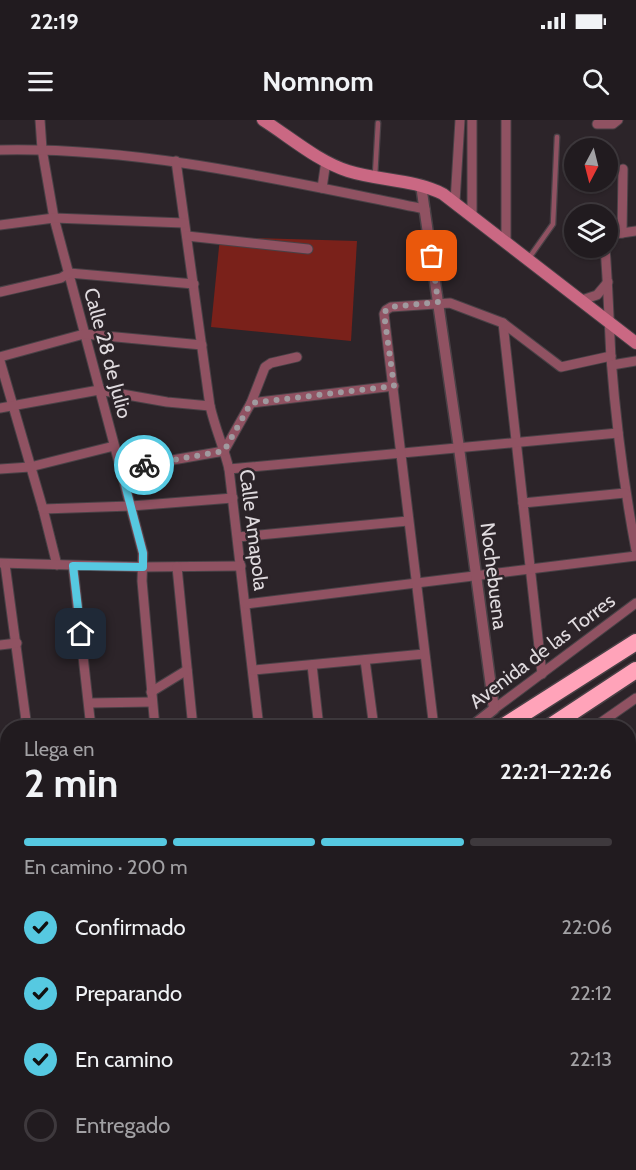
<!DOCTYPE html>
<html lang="es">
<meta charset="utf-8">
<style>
:root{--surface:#211b1f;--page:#292428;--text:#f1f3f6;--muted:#a2a1a4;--line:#3e393d;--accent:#56c9e1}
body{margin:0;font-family:Cabin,sans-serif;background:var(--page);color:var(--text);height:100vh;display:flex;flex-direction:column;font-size:22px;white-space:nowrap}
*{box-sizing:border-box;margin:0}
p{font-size:20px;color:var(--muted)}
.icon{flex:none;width:33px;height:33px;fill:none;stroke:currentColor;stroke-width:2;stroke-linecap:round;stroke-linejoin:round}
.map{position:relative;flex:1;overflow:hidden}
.side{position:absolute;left:0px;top:600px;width:636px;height:450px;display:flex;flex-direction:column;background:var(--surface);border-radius:24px 24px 0 0;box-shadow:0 2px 4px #0004,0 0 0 2px var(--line)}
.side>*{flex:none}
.needle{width:39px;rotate:187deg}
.fabs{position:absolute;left:564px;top:18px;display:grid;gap:12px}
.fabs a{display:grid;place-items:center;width:54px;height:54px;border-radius:50%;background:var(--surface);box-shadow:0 2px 4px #0004,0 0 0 2px var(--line);font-size:30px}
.pin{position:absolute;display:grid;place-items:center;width:51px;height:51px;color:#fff;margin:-26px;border-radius:12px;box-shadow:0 3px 9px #0006}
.courier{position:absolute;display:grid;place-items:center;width:60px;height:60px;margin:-30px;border:4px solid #56c9e1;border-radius:50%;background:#fff;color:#222;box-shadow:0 2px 8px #0007}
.overview em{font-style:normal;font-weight:700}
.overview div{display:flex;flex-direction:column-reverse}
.overview{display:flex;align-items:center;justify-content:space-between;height:102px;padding:0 24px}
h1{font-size:39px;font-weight:700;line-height:45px}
.bar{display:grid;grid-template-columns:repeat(4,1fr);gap:9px 6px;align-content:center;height:72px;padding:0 24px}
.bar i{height:8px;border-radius:4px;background:var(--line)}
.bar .selected{background:var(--accent)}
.bar p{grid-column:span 4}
ol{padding:0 24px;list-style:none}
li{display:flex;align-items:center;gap:18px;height:66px}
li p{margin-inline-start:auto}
li .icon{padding:6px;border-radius:50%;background:var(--accent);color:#111;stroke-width:4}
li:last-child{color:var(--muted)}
li i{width:33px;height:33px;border:3px solid var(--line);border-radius:50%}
.status{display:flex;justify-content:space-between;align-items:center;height:42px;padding:0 30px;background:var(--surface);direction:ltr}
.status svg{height:16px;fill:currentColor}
header{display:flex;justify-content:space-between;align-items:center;height:78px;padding:0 24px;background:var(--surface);font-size:27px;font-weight:700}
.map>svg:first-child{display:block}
.green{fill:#7a211a}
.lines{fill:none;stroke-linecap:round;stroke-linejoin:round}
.service-casing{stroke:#494146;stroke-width:7}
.minor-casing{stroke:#494146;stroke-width:11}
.tertiary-casing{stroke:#494146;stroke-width:13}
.secondary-casing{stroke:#494146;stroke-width:14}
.motorway-casing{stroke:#494146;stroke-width:19}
.service{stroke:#905262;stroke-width:4.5}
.minor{stroke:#905262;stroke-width:9}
.tertiary{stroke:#905262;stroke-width:10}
.secondary{stroke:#ca6883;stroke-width:12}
.motorway{stroke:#ffa3b9;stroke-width:16}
.done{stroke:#a09a9f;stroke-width:6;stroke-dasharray:0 10.8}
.route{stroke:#56c9e1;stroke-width:8}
.labels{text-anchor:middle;stroke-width:5;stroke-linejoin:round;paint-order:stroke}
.street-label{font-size:20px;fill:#dfdade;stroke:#2c2429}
</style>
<div class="status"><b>22:19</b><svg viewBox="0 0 49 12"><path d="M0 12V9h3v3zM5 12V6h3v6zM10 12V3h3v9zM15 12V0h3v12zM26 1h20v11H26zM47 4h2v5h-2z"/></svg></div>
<header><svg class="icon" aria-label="menu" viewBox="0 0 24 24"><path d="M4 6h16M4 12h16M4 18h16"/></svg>Nomnom<svg class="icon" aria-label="search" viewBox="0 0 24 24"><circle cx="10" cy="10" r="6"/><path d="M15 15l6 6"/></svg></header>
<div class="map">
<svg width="636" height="1050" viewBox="0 0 636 1050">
<rect width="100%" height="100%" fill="#2c2429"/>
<path class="green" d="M220,117L357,121L351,221L211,207Z"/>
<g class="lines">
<g class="service-casing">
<g id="service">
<path d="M375,56L378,3"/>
<path d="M529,138L553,104L557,17"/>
</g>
</g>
<g class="minor-casing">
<g id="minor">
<path d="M40,0L42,29L54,98L143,433L142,461L155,608"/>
<path d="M472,0V95"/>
<path d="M597,4H613L618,0"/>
<path d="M0,30C143,27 285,61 425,89"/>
<path d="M176,41L210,286C215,308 224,328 229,349L259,608"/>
<path d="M322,68L326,41"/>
<path d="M455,82L460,0"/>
<path d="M0,105L54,98L184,103"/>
<path d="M622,113L623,49"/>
<path d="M608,115L636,111"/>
<path d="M187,116L308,129"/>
<path d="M506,121V0"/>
<path d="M605,128C608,164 609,201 611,238C616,303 624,367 636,430"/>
<path d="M0,172L61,158L69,153L194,164"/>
<path d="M582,180L597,175L608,162"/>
<path d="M503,203L542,554"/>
<path d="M0,237L84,214L202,225"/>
<path d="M0,241L43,389L57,445"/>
<path d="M612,245L636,241"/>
<path d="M251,283L394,266"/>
<path d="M0,288L99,270L167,282L210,286"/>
<path d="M0,349L30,347L114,326"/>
<path d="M121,349L224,331L251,283L265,247L271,243L297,237"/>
<path d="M229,349L618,313"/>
<path d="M523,383L625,373"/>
<path d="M43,389L131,386L233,378"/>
<path d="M238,417L408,401"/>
<path d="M0,443L143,447L241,446"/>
<path d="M5,444L27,608"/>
<path d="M73,446L91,608"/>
<path d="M177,447L193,608"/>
<path d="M246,484L636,436"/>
<path d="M0,525L17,523"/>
<path d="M365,540L374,608"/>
<path d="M312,545L319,608"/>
<path d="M253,550L424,534"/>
<path d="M151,572L187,550"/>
<path d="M89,583L152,582"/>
<path d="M494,589L636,483"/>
<path d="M434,608L384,194L386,190L391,187L450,183L503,203L561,247L611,236"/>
<path d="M593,608L636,578"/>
<path d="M0,680L8,679"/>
<path d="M628,697L636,696"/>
<path d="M628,748L636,818"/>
<path d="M0,958L8,952"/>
<path d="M628,966L636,968"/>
<path d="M628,1022L636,1024"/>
<path d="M171,1042V1050"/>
<path d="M418,1042L420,1050"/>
<path d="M502,1042L503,1050"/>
<path d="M14,1050L24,1042"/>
<path d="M71,1050L105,1047"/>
<path d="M453,1050L491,1042"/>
<path d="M602,1050L603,1042"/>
</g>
</g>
<g class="tertiary-casing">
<g id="tertiary">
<path d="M421,65L459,328L494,589L470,608"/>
<path d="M0,750L8,749"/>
<path d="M628,914L636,913"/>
<path d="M105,1042L106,1050"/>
<path d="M240,1042L241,1050"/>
<path d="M568,1042L569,1050"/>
</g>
</g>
<g class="secondary-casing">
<path id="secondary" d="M263,0C290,17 317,41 348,51C380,61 413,59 443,74L636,223"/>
</g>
<g class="motorway-casing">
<g id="motorway">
<path d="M501,608L636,522"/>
<path d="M548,608L636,550"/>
<path d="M0,992L8,987"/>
<path d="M0,1013L8,1007"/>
</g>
</g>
<use href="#service" class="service"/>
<use href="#minor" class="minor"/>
<use href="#tertiary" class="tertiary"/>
<use href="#secondary" class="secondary"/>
<use href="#motorway" class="motorway"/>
</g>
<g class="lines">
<path class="done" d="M144,345L224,331L251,283L394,266L384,194L386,190L391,187L438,182L432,136"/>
<path class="route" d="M81,514L73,446L143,447V433L121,349L144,345"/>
</g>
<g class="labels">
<g class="street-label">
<text transform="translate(108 233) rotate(75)" y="7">Calle 28 de Julio</text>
<text transform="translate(254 410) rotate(83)" y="7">Calle Amapola</text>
<text transform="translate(494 456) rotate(83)" y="7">Nochebuena</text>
<text transform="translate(542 531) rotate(-37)" y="7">Avenida de las Torres</text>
</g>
</g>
</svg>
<div class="fabs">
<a><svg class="needle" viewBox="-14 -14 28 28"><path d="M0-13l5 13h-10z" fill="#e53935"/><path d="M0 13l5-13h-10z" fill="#a2a1a4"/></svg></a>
<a><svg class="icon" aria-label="layers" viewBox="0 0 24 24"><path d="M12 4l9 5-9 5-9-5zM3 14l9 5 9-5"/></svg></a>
</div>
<div class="pin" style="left:432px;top:136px;background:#ea580c"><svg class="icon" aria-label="bag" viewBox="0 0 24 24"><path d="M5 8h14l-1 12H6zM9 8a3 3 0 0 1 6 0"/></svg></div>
<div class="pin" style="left:81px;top:514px;background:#1f2937"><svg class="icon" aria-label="home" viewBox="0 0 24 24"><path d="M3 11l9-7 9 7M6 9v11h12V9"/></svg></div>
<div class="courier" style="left:144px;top:345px"><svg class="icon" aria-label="bike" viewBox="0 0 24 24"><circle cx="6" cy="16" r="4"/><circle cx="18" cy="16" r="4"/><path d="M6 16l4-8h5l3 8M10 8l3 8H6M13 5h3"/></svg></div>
<section class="side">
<div class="overview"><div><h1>2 min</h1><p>Llega en</p></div><em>22:21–22:26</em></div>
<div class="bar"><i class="selected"></i><i class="selected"></i><i class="selected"></i><i></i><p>En camino · 200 m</p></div>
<ol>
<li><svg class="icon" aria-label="check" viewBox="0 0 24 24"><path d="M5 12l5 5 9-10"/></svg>Confirmado<p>22:06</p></li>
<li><svg class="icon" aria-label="check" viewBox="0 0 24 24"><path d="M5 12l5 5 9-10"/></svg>Preparando<p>22:12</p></li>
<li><svg class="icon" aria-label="check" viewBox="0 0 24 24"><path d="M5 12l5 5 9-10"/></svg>En camino<p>22:13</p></li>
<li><i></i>Entregado</li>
</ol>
</section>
</div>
